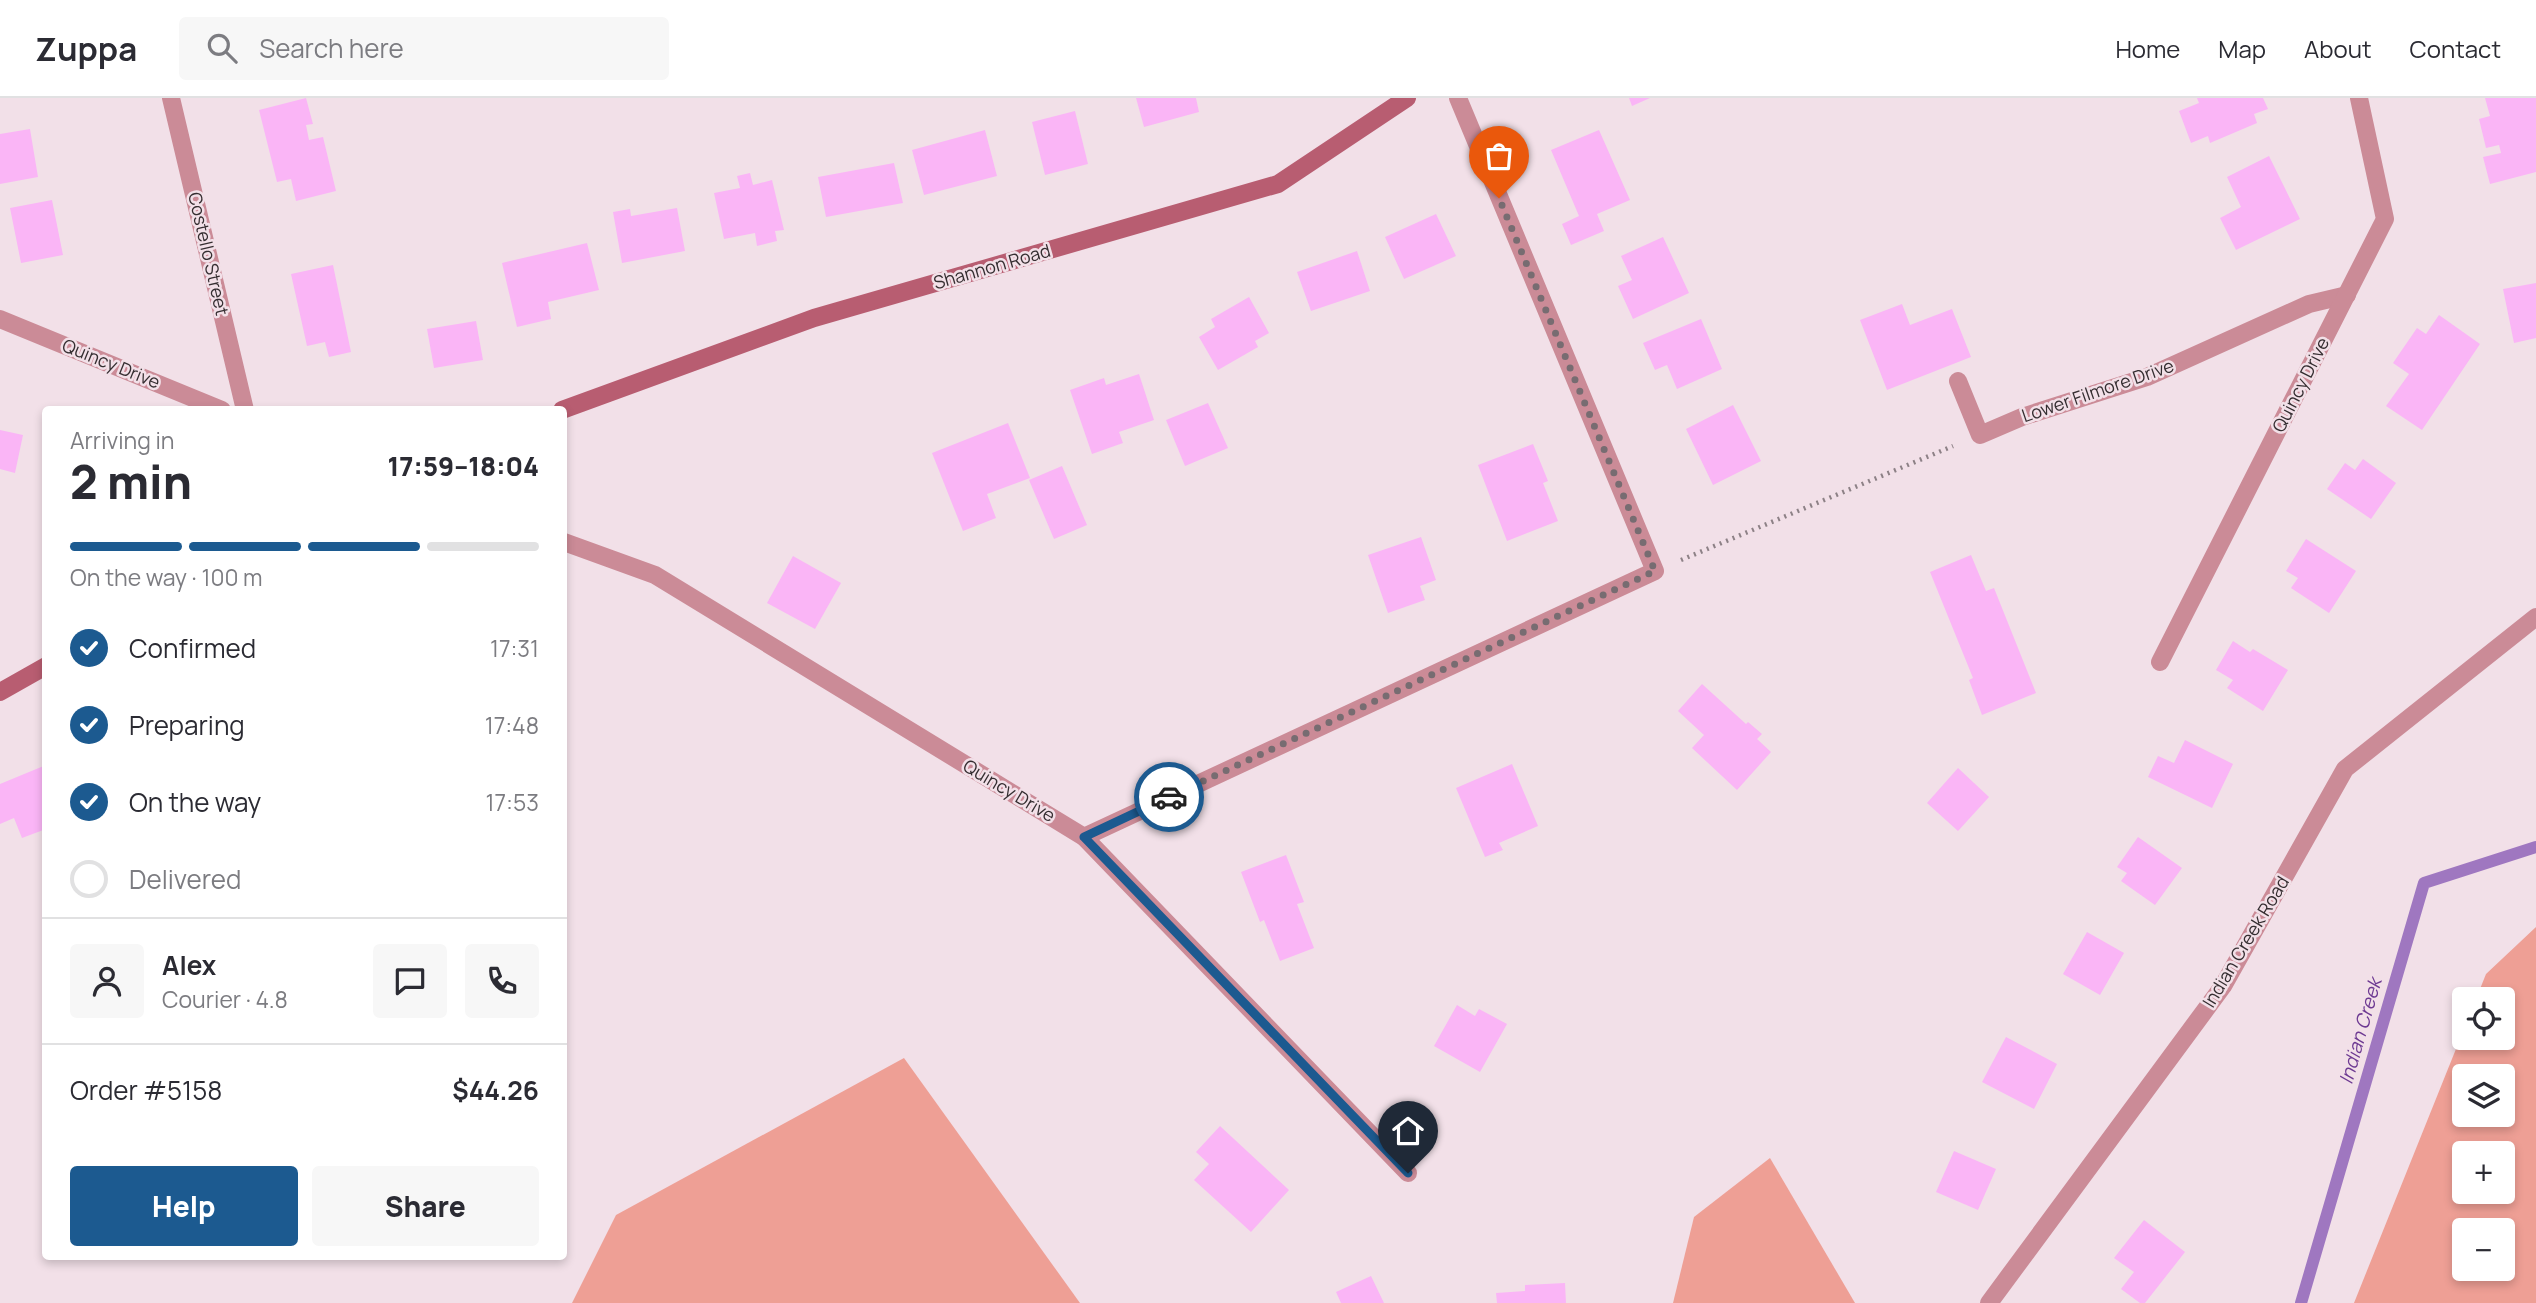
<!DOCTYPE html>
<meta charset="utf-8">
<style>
:root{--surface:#fff;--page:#f7f7f7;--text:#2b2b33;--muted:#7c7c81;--line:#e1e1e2;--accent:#1c5a90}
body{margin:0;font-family:Manrope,sans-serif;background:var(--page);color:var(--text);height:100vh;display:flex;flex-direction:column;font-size:26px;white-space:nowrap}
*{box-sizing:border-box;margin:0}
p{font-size:23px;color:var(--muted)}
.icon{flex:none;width:38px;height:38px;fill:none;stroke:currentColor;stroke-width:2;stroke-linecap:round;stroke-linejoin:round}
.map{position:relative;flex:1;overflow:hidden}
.drawer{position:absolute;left:42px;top:308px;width:525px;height:854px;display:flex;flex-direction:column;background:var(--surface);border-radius:7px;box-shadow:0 4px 10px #0003}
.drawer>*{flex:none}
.controls{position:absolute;left:2452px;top:889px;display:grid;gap:14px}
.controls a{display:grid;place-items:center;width:63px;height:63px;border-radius:7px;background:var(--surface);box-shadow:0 4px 10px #0003;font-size:35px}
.pin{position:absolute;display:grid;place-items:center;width:60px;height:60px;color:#fff;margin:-72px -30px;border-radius:50% 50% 50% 0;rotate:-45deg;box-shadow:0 0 7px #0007}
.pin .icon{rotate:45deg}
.courier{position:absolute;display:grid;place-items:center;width:70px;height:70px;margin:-35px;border:5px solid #1c5a90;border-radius:50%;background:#fff;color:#222;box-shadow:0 2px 9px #0007}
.headline em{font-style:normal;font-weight:800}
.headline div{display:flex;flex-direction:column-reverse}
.headline{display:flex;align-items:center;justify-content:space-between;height:119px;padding:0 28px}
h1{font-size:46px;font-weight:800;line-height:52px}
.bar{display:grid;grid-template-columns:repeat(4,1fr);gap:10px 7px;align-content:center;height:84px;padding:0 28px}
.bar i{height:9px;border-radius:5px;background:var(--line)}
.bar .selected{background:var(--accent)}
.bar p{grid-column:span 4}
.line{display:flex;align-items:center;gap:18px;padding:0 28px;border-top:2px solid var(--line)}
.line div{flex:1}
.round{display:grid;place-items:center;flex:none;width:74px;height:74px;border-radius:7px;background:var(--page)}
ol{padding:0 28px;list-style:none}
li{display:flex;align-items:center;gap:21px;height:77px}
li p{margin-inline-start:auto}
li .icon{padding:7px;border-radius:50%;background:var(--accent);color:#fff;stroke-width:4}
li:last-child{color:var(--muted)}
li i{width:38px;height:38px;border:4px solid var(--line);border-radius:50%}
.primary-button{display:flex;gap:14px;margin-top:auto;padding:14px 28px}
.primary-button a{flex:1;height:80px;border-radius:7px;background:var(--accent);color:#fff;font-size:28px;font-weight:800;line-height:80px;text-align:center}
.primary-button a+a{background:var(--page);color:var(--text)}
header{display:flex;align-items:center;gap:42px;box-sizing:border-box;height:98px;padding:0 35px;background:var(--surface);border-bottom:2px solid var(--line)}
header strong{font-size:33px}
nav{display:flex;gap:38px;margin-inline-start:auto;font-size:24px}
.search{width:490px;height:63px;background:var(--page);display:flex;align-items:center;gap:18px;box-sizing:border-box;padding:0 24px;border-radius:7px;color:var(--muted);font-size:26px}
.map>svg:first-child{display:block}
.green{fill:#ee9f95;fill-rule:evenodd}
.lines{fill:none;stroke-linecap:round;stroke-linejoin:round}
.stream{stroke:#9f77c0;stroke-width:12}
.building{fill:#fab5f6}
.path{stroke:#8d8186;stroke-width:4.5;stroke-dasharray:2 5;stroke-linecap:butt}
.street{stroke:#cb8b97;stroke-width:18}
.secondary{stroke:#b85d71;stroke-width:18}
.done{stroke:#776c71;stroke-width:7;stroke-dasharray:0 12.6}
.route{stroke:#1c5a90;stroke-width:9}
.labels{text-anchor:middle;stroke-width:5;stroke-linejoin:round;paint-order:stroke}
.street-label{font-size:18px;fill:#352e31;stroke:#f2e0e8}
.water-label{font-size:19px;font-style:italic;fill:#6d3992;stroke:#f2e0e8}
</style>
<header>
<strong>Zuppa</strong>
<div class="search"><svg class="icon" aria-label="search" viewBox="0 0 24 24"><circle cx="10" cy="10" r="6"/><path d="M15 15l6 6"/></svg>Search here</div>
<nav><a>Home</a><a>Map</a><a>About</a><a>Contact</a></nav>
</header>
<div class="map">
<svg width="2536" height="1205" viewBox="0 0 2536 1205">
<rect width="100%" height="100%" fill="#f2e0e8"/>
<g class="green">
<path d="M2536,829V1205H2354L2464,931V940H2502V901H2476L2486,876ZM2464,978H2502V1017H2464ZM2464,1055H2502V1094H2464ZM2464,1132H2502V1171H2464Z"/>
<path d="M904,960L1080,1205H572L616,1117Z"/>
<path d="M1770,1060L1855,1205H1673L1694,1119Z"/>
</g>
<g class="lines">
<path class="stream" d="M2301,1205L2424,785L2536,749"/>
</g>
<g class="building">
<path d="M306,0L313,26L306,27L309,42L323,39L336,93L296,103L291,81L277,84L259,12Z"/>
<path d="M1136,0H1196L1199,14L1144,29Z"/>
<path d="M1629,0H1650L1632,8Z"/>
<path d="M2197,0H2263L2268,11L2254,16L2257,25L2210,45L2208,38L2191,45L2179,13L2199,5Z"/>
<path d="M2485,0H2536V74L2490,86L2483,59L2501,55L2499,47L2486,50L2479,21L2490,18Z"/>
<path d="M1075,13L1088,66L1045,77L1032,24Z"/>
<path d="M30,31L38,79L0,86V36Z"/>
<path d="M985,32L997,78L924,97L912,52Z"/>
<path d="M1599,32L1630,102L1597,116L1604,133L1571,147L1562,126L1579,118L1551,52Z"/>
<path d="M2269,58L2300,121L2236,152L2220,120L2241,109L2227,79Z"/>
<path d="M894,65L903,105L826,119L818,79Z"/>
<path d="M750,75L753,87L772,82L784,132L775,133L777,143L757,148L755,135L724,141L714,95L740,90L737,78Z"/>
<path d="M52,102L63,157L21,165L10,110Z"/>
<path d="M677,110L685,153L622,165L613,114L630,111L631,118Z"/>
<path d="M1436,116L1456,158L1404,181L1385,139Z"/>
<path d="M1663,139L1689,195L1633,221L1618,188L1632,182L1621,158Z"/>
<path d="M587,145L599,192L548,204L551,221L517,229L502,165Z"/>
<path d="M1357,153L1370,193L1311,213L1297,174Z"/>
<path d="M333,167L351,254L329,259L325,244L307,248L291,176Z"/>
<path d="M2536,185V240L2514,245L2503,191Z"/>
<path d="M1249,199L1269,235L1255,243L1258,249L1218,272L1199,239L1215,229L1211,221Z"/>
<path d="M1902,206L1910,227L1952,211L1971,259L1887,292L1860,222Z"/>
<path d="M2439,217L2480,246L2422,332L2386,308L2409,276L2393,265L2417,230L2426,236Z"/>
<path d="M1701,221L1722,271L1677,291L1667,267L1655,272L1643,245Z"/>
<path d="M476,223L483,262L434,270L427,231Z"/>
<path d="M1139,276L1154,322L1119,334L1123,345L1092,356L1070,292L1104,280L1106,287Z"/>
<path d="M1208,305L1228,350L1185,368L1166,322Z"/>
<path d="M1733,307L1761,363L1713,387L1686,331Z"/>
<path d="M1008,325L1030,380L987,396L996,420L963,433L932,355Z"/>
<path d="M0,332L23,337L15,375L0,371Z"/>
<path d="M1533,346L1548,383L1543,385L1558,423L1507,443L1478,367Z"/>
<path d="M2363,361L2396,385L2371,421L2327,391L2345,365L2355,372Z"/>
<path d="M1062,368L1087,427L1054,441L1029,382Z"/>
<path d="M1421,439L1436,482L1420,488L1425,502L1388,515L1368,457Z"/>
<path d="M2306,441L2356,473L2329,515L2291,490L2298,480L2286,473Z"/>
<path d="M1971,457L1986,493L1994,490L2036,595L1982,617L1969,582L1973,580L1930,474Z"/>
<path d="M793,458L841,485L815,531L767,505Z"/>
<path d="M2233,543L2250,554L2253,551L2288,572L2263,613L2227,590L2233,582L2216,572Z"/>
<path d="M1702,586L1746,626L1748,624L1762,636L1757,641L1771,654L1737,692L1692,650L1704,637L1678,613Z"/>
<path d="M2185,642L2233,666L2212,710L2148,679L2158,658L2174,665Z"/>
<path d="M1512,666L1538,728L1499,745L1503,752L1485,759L1456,690Z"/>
<path d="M46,667V731L22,740L14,720L0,726V686Z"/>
<path d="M1958,670L1989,699L1958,733L1927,705Z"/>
<path d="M2138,739L2182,770L2155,807L2121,783L2127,775L2117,769Z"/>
<path d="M1286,757L1304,804L1297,806L1314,850L1280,863L1264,822L1260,824L1241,774Z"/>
<path d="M2087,834L2124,855L2100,897L2063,876Z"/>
<path d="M1457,907L1475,918L1479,911L1507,926L1480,974L1434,948Z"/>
<path d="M2006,939L2057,966L2034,1011L1982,984Z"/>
<path d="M1220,1028L1289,1092L1251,1134L1194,1082L1209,1066L1196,1054Z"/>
<path d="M1954,1053L1996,1071L1978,1112L1936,1094Z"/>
<path d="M2144,1122L2185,1154L2145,1205H2140L2121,1191L2134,1174L2114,1160Z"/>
<path d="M1371,1178L1384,1205H1341L1336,1194Z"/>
<path d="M1565,1185L1566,1205H1497L1496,1195L1525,1193V1187Z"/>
</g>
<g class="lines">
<path class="path" d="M1681,462L1953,348"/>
<g class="street">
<path d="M171,0L245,312"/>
<path d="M0,221L222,312"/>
<path d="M1958,283L1980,337L2022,319L2147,279L2309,206L2347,197"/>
<path d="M564,444L655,477L1084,739L1408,1075"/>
<path d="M2160,564L2385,121L2359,0"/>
<path d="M1084,739L1655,473L1458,0"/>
<path d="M1989,1205L2223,888L2345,671L2536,519"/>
</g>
<g class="secondary">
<path d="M562,312L814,220L1278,86L1407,0"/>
<path d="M0,594L46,568"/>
</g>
</g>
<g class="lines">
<path class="done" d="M1169,699L1655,473L1499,100"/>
<path class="route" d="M1169,699L1084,739L1408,1075"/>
</g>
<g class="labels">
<g class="street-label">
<text transform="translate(208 156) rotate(77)" y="6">Costello Street</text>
<text transform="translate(992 169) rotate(-16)" y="6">Shannon Road</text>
<text transform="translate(111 266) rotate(22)" y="6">Quincy Drive</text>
<text transform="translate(2301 287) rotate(-63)" y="6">Quincy Drive</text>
<text transform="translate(2098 293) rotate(-19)" y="6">Lower Filmore Drive</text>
<text transform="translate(1009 693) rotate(31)" y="6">Quincy Drive</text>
<text transform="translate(2246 844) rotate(-59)" y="6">Indian Creek Road</text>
</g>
<g class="water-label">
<text transform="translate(2360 933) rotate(-74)" y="7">Indian Creek</text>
</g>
</g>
</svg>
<div class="controls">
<a><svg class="icon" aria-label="locate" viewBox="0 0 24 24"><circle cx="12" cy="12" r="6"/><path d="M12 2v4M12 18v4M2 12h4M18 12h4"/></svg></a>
<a><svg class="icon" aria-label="layers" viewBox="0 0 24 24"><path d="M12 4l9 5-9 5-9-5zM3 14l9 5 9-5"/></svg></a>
<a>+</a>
<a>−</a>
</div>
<div class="pin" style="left:1499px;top:100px;background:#ea580c"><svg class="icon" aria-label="bag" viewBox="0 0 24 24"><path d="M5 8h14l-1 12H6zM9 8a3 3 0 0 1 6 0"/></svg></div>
<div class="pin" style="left:1408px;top:1075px;background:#1f2937"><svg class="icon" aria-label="home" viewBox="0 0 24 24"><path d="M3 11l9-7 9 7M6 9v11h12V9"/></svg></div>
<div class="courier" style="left:1169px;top:699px"><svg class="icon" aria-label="car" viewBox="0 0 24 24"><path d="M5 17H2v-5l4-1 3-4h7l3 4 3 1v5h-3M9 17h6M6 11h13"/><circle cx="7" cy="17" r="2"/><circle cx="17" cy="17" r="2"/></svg></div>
<section class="drawer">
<div class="headline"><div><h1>2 min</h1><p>Arriving in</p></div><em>17:59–18:04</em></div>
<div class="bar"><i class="selected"></i><i class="selected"></i><i class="selected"></i><i></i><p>On the way · 100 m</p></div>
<ol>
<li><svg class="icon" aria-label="check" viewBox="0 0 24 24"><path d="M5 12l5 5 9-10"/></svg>Confirmed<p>17:31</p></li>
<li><svg class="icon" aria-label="check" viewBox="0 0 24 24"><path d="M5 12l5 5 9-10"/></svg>Preparing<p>17:48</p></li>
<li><svg class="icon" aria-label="check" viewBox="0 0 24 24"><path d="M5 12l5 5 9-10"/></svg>On the way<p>17:53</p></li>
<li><i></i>Delivered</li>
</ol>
<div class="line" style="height:126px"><a class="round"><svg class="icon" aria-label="person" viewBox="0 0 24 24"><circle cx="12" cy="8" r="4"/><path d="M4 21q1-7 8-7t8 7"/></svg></a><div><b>Alex</b><p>Courier · 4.8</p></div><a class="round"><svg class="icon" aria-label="chat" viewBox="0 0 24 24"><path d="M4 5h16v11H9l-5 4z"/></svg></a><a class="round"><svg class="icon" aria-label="phone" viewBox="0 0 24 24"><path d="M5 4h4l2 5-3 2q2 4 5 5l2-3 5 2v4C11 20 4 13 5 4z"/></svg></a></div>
<div class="line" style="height:91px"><div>Order #5158</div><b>$44.26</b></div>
<div class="primary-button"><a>Help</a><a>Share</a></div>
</section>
</div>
